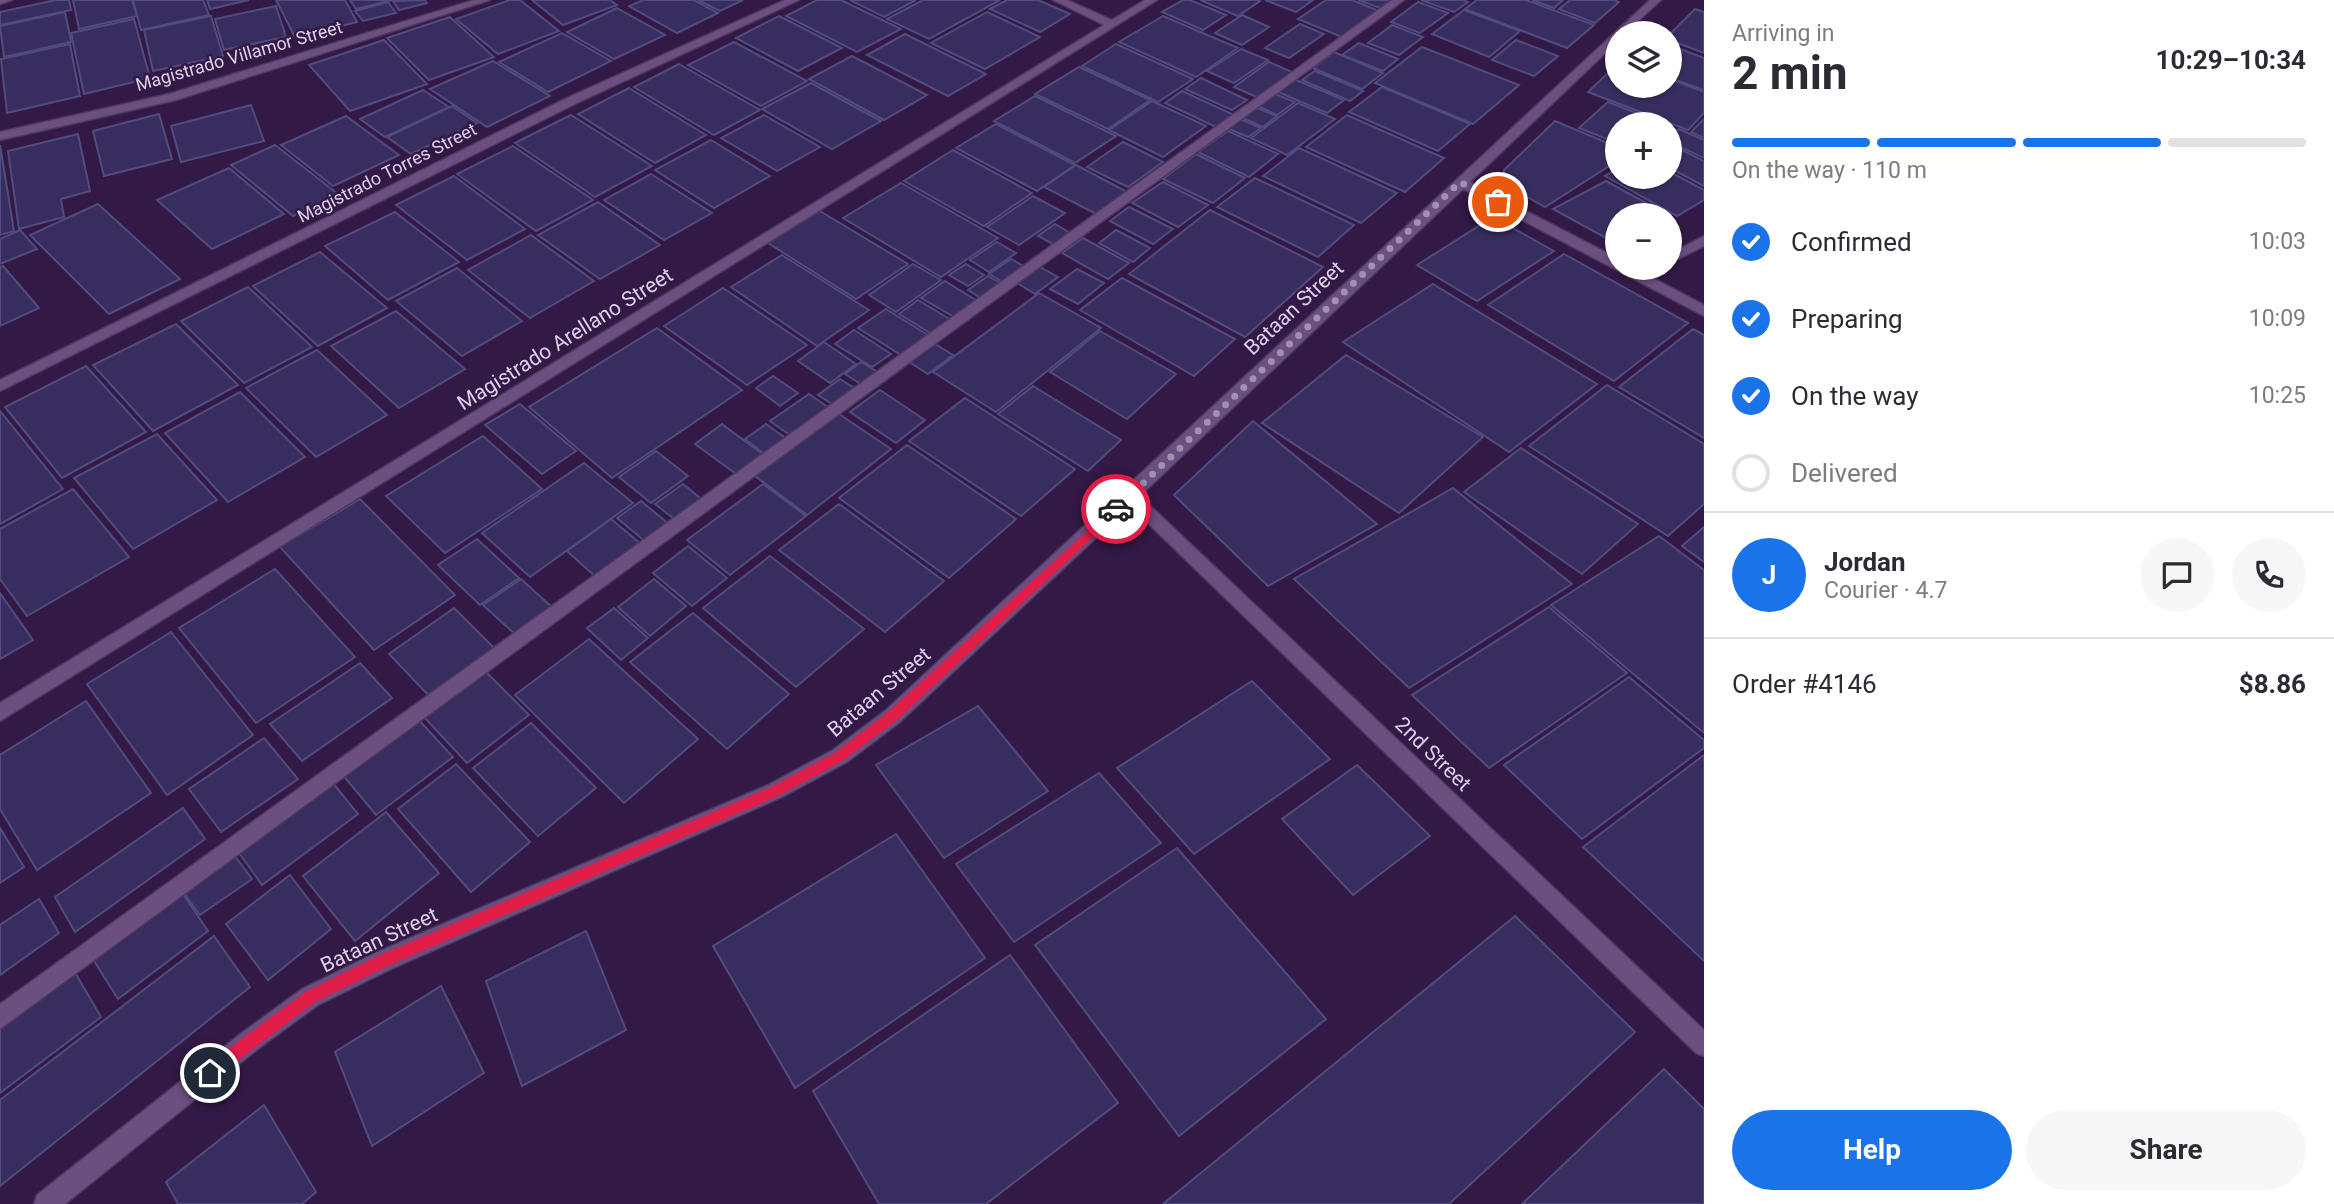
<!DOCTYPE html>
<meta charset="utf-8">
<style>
:root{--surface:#fff;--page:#f7f7f7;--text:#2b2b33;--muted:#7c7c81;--line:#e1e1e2;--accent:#1a73e8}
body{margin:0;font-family:Roboto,sans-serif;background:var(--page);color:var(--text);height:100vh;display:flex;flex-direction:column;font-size:26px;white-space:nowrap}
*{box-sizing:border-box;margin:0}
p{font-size:23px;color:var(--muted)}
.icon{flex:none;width:38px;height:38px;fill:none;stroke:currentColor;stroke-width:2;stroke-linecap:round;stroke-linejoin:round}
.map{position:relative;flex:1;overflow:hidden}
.sheet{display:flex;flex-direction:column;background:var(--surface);width:630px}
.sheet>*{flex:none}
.tools{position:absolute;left:1605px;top:21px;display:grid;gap:14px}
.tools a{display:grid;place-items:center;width:77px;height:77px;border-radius:50%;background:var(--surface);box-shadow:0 2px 5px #0004;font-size:35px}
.pin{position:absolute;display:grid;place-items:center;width:60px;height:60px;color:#fff;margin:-30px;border:4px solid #fff;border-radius:50%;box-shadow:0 2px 7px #0007}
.courier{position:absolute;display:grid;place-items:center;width:70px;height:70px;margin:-35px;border:5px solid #e11d48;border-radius:50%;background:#fff;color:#222;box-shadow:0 2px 9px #0007}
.overview em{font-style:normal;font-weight:700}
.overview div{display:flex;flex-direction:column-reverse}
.overview{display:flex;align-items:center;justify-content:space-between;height:119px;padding:0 28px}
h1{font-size:46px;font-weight:700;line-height:52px}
.bar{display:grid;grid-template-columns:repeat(4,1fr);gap:10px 7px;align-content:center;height:84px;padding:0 28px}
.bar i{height:9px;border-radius:5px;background:var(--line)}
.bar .selected{background:var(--accent)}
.bar p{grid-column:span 4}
.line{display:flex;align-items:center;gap:18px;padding:0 28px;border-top:2px solid var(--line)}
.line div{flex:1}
.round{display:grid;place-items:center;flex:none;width:74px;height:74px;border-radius:37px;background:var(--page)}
ol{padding:0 28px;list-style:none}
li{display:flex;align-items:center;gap:21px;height:77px}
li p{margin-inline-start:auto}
li .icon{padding:7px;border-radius:50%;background:var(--accent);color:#fff;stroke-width:4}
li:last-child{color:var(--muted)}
li i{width:38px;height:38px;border:4px solid var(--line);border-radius:50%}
.cta{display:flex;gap:14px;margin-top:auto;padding:14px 28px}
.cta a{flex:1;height:80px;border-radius:42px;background:var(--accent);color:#fff;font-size:28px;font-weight:700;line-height:80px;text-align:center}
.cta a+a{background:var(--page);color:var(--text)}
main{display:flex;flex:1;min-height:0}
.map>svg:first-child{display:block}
.building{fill:#372e5f;stroke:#524b7e;stroke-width:2}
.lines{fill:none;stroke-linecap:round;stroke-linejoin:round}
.pedestrian-casing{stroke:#4e375c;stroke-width:3}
.minor-casing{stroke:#4e375c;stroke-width:3}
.pedestrian{fill:#6a4f80;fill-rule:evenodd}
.minor{fill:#6a4f80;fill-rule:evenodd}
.route{fill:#e11d48}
.done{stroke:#a28fb1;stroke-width:7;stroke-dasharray:0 12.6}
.labels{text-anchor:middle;stroke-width:5;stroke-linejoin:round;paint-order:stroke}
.far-street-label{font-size:18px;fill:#decfeb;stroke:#331945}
.street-label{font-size:21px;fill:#decfeb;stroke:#331945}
</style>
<main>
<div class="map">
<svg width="1704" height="1204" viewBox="0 0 1704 1204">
<rect width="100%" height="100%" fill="#331945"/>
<g class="building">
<path d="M56,0H69L71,10L0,25V12Z"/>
<path d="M73,0H132L137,16L79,29Z"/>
<path d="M133,0H203L209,15L141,30Z"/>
<path d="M207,0H249L210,9Z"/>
<path d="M276,0H345L357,22L295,37Z"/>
<path d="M350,0H393L356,9Z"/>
<path d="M425,0L427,3L399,10L393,1Z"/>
<path d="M510,0H520L559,31L498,54L456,19Z"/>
<path d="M532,0H610L617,5L563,25Z"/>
<path d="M643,0H694L718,13L677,33L629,6Z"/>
<path d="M698,0H743L720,11Z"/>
<path d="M817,0H841L901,29L857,52L786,16Z"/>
<path d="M850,0H916L884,17Z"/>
<path d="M923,0H1000L929,39L887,19Z"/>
<path d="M1007,0H1038L1070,14L1040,32L990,9Z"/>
<path d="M1183,0H1190L1226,15L1203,30L1162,12Z"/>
<path d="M1200,0H1257L1260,1L1238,16Z"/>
<path d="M1265,0H1313L1296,12Z"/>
<path d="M1326,0H1352L1379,11L1342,37L1298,19Z"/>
<path d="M1358,0H1391L1380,8Z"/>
<path d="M1421,0H1463L1468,2L1454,12Z"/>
<path d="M1477,0H1526L1594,25L1567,48L1465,9Z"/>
<path d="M1532,0H1563L1554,8Z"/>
<path d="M1570,0H1614L1619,2L1595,23L1559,9Z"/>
<path d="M388,2L396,13L363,21L355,11Z"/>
<path d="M1418,2L1448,13L1420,33L1391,22Z"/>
<path d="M276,6L286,37L224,50L215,19Z"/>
<path d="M617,8L665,35L614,59L567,32Z"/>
<path d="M1695,9L1704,12V53L1670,40V34Z"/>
<path d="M1464,10L1520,31L1489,57L1432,34Z"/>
<path d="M65,12L71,42L4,57L0,26Z"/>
<path d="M987,12L1040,37L985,69L931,43Z"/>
<path d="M1242,15L1269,27L1242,45L1215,33Z"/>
<path d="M211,16L223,56L153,71L144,30Z"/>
<path d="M779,16L842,48L798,71L736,38Z"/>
<path d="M1163,16L1238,48L1196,77L1119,42Z"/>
<path d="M450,17L494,57L429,80L387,38Z"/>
<path d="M134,19L150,78L84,94L71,33Z"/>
<path d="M1300,24L1324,34L1289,58L1265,48Z"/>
<path d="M1392,25L1423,37L1399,55L1368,43Z"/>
<path d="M562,33L611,61L548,92L499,62Z"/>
<path d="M905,34L986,74L948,96L867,55Z"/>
<path d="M384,40L427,84L350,111L309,65Z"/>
<path d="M1516,40L1558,56L1534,76L1492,60Z"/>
<path d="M734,42L807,81L761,106L688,65Z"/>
<path d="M1359,43L1398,59L1383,71L1342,55Z"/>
<path d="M70,44L80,96L7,113L1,59Z"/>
<path d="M1116,44L1193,79L1158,102L1082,66Z"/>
<path d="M1670,45L1704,58V90L1670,78Z"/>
<path d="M1422,47L1519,85L1473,124L1375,83Z"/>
<path d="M1241,49L1268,60L1234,83L1207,71Z"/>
<path d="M1334,52L1383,73L1362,89L1313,68Z"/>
<path d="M852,56L927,95L884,120L809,79Z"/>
<path d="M493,61L550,96L487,127L430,89Z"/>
<path d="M1269,62L1294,73L1259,98L1234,87Z"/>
<path d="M679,64L760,110L714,135L634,87Z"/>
<path d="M1617,64V86H1670V79L1704,92V113L1688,130L1588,92Z"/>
<path d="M1079,67L1150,100L1108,129L1035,94Z"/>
<path d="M1315,71L1363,91L1350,101L1302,80Z"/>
<path d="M1201,78L1247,100L1232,110L1185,89Z"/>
<path d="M1296,80L1344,100L1327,113L1278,92Z"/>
<path d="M811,83L881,121L832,149L762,109Z"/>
<path d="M1382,87L1470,124L1438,151L1349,112Z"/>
<path d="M629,88L706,135L655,163L578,114Z"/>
<path d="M423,90L449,107L385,137L360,119Z"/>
<path d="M1182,91L1234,115L1216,127L1165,103Z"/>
<path d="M1275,94L1295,102L1277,115L1258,106Z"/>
<path d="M1035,96L1116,136L1075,163L994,121Z"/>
<path d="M1152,101L1206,126L1163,157L1109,130Z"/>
<path d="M1608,102L1665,124H1617V143L1579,128Z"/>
<path d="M1298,103L1335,119L1287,155L1251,138Z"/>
<path d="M251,105L264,141L181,162L171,126Z"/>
<path d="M452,106L477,123L411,154L387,137Z"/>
<path d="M1257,108L1277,116L1263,127L1243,118Z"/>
<path d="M159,114L172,159L104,176L93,131Z"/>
<path d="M571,115L652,166L595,197L515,143Z"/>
<path d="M764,115L820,147L777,171L721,138Z"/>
<path d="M1347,115L1444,158L1405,192L1306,147Z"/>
<path d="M346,116L399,155L333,186L281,145Z"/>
<path d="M1240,119L1261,128L1248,137L1227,128Z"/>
<path d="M1704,119V138L1691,132Z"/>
<path d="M1555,121L1617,147V161L1545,207L1504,184V170Z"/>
<path d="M996,124L1075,165L1037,191L956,148Z"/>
<path d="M1679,129L1704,140V158L1670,142V136Z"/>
<path d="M1228,131L1278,154L1249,177L1198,152Z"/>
<path d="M78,134L90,191L61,199L64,217L19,229L8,151Z"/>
<path d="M711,140L770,176L714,208L655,170Z"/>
<path d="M1123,142L1163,162L1128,187L1087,167Z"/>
<path d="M1670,144L1704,161V186L1670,168Z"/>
<path d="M0,145L14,231L0,235Z"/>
<path d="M275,145L338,194L293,216L231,165Z"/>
<path d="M513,146L593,200L536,231L457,174Z"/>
<path d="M1299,148L1397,193L1361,223L1263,176Z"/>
<path d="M953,150L1032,193L984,226L904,181Z"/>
<path d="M1196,154L1245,178L1213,203L1163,179Z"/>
<path d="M1076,165L1131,194L1100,216L1044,187Z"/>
<path d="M229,168L284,214L212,249L157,200Z"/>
<path d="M1617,169V177H1670V172L1704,190V200L1677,216L1605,176Z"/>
<path d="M651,174L712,213L664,240L604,200Z"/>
<path d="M454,176L525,229L467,260L396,205Z"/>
<path d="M1255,178L1354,225L1318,257L1217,207Z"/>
<path d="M1606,181L1668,215H1617V244L1553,209Z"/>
<path d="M1163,182L1208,205L1178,227L1132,203Z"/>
<path d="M901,183L998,238L941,277L843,218Z"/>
<path d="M1033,196L1065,213L1019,245L987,227Z"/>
<path d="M598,202L660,245L600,279L538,235Z"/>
<path d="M98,204L180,279L109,314L30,235Z"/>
<path d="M1129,207L1173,229L1153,244L1110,221Z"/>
<path d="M1210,210L1323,267L1245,337L1129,274Z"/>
<path d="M820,211L908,264L856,299L768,243Z"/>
<path d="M395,212L459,262L388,300L325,246Z"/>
<path d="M1493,217L1554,251L1477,301L1417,265Z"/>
<path d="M1055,224L1074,235L1058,247L1038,236Z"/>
<path d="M20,230L37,249L0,264V239Z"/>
<path d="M1116,230L1150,248L1133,262L1099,243Z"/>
<path d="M531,235L594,281L530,318L468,270Z"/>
<path d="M1083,238L1129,263L1108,279L1062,253Z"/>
<path d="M997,242L1016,253L989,272L970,260Z"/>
<path d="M320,252L387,308L318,346L253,286Z"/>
<path d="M1564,254L1688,323L1614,381L1488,305Z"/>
<path d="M782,255L869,310L817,346L731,287Z"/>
<path d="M1011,259L1027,268L1005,283L989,274Z"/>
<path d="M913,264L941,280L896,312L869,295Z"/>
<path d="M966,264L984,275L968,286L949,275Z"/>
<path d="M3,266L39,308L0,326V267Z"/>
<path d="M1040,267L1058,277L1035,294L1017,283Z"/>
<path d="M457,268L522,321L462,356L396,301Z"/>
<path d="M1077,269L1104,283L1078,304L1050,289Z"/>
<path d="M988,276L1004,285L984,300L968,290Z"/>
<path d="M1122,278L1235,339L1194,376L1080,310Z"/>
<path d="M945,281L979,302L956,318L921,298Z"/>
<path d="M1433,284L1597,384L1509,452L1343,342Z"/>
<path d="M248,287L312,347L244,383L181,321Z"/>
<path d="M723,288L807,345L747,385L664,326Z"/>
<path d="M1039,293L1101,328L996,412L933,372Z"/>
<path d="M918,300L951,320L932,334L899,314Z"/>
<path d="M886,309L928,335L901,355L858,328Z"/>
<path d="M396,311L465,369L399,408L331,346Z"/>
<path d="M176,324L238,385L153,431L93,365Z"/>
<path d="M657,328L742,390L612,478L529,407Z"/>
<path d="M1693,329L1704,335V438L1619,387Z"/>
<path d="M854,330L891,354L872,367L835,344Z"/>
<path d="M1100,331L1176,374L1127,419L1050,372Z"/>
<path d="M824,342L856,364L830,383L798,361Z"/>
<path d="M932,342L953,355L928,374L906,360Z"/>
<path d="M317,350L387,415L316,457L246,388Z"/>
<path d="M1346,355L1483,437L1399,513L1262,423Z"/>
<path d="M861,362L881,374L864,386L845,374Z"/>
<path d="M86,366L146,432L62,478L5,407Z"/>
<path d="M773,376L798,393L780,406L756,388Z"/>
<path d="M840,379L859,391L837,407L818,395Z"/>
<path d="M1607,385L1704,444V504L1668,536L1529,446Z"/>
<path d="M1033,386L1121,440L1088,471L998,414Z"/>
<path d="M880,390L925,420L896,443L850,412Z"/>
<path d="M240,392L305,457L228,502L165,433Z"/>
<path d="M809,394L832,410L794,438L770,421Z"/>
<path d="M965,398L1075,469L1021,516L909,441Z"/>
<path d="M520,404L576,451L542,474L485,425Z"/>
<path d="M0,411L63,489L0,524Z"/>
<path d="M839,414L891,449L807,515L755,476Z"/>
<path d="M1253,421L1377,524L1268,586L1174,495Z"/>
<path d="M722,424L765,456L739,476L695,444Z"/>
<path d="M766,424L787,439L766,455L745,439Z"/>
<path d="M157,434L217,500L133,549L74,478Z"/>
<path d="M483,436L542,489L445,553L386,496Z"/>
<path d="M907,445L1016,519L949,578L839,498Z"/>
<path d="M1521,448L1638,524L1582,574L1464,492Z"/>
<path d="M656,451L688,476L651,503L619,477Z"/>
<path d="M584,463L633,503L530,577L482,533Z"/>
<path d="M683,484L705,502L678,522L655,504Z"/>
<path d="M763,484L806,516L730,575L687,540Z"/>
<path d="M1453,488L1572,584L1409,688L1294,579Z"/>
<path d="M73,489L129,557L27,616L0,579V529Z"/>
<path d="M360,499L455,595L374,650L280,547Z"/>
<path d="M641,501L670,525L646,542L617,518Z"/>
<path d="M839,504L944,581L885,632L779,550Z"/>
<path d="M611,519L642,545L597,578L567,551Z"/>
<path d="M1704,527V562L1682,546Z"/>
<path d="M1659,536L1704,570V733L1551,605Z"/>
<path d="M477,539L519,578L480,605L438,565Z"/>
<path d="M688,546L727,578L692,606L653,573Z"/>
<path d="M770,556L864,629L796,687L703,608Z"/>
<path d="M275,569L355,657L256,723L179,628Z"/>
<path d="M521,579L554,609L517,636L483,605Z"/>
<path d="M654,579L686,606L650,636L618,607Z"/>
<path d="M0,593L33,640L0,659Z"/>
<path d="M1549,607L1627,673L1489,768L1412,695Z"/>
<path d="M454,608L495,649L430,697L389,654Z"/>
<path d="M614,608L648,638L621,660L587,628Z"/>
<path d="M693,613L789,694L727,749L630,662Z"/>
<path d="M171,632L253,735L167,795L87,684Z"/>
<path d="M589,639L698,739L624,803L515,695Z"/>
<path d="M360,663L392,698L302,761L270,724Z"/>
<path d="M483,669L529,715L467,763L421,714Z"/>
<path d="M1629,677L1704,740V748L1582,839L1504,765Z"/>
<path d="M1252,681L1330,759L1194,854L1117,768Z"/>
<path d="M86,701L151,793L37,870L0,809V755Z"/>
<path d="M978,706L1048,791L944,858L876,765Z"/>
<path d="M417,718L453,757L376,815L341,773Z"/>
<path d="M531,723L596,788L538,836L473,768Z"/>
<path d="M264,738L298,779L221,832L189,789Z"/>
<path d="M1704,755V961L1583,847Z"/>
<path d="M456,764L530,842L471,892L398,809Z"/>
<path d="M1357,765L1430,836L1353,895L1282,819Z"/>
<path d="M1099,773L1161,843L1014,942L956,864Z"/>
<path d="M332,782L358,814L262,885L237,850Z"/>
<path d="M183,808L205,839L75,932L55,897Z"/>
<path d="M386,812L439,873L355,941L303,876Z"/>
<path d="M0,828L24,867L0,883Z"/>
<path d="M896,834L985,958L795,1088L713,946Z"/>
<path d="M1177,848L1326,1019L1179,1136L1035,945Z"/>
<path d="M232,852L252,879L200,915L180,888Z"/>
<path d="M290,875L331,929L268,980L226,924Z"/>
<path d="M181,891L208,931L118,999L91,956Z"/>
<path d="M39,899L59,933L0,975V925Z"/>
<path d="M1515,916L1635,1032L1449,1204H1163Z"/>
<path d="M586,931L626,1030L522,1086L486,981Z"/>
<path d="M214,936L250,987L0,1186V1100Z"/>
<path d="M1010,955L1118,1103L986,1204H879L813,1091Z"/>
<path d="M73,969L101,1017L0,1093V1021Z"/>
<path d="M441,986L484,1073L372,1146L335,1052Z"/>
<path d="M1664,1069L1704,1109V1204H1522Z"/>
<path d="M264,1105L316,1192L302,1204H178L166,1182Z"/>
</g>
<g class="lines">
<g class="pedestrian-casing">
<path id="pedestrian" d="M1392,0H1404L0,1029V1004Z"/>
</g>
<g class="minor-casing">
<g id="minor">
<path d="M0,0H12L0,4Z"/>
<path d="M474,0H490L176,100L0,140V132L169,94Z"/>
<path d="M785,0H799L577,103L0,391V380L569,97Z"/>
<path d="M1053,0H1067L1112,20L1145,0H1157L0,721V703L1104,25Z"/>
<path d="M1650,0H1661L1625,33H1617V42L1470,182L1617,258V268H1634L1704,305V316L1463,189L1140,496L1704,1030V1056L1696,1053L1130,506L900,722L847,762L782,797L391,969L318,1005L259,1048L65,1204H34L37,1195L243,1032L302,989L375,953L768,785L833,750L886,710Z"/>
<path d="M1704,236V246L1670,263V254Z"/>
</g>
</g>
<use href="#pedestrian" class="pedestrian"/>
<use href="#minor" class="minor"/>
</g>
<path class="route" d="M1116,505L1120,506V512L897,720L844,760L780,795L388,966L315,1002L215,1078L210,1080L204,1078L202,1073L204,1067L305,992L378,956L771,787L836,752L888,712Z"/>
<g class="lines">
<path class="done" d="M1116,509L1460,182L1498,202"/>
</g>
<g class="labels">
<g class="far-street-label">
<text transform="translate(239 56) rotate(-16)" y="6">Magistrado Villamor Street</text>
<text transform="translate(387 173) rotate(-27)" y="6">Magistrado Torres Street</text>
</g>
<g class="street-label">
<text transform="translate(1294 308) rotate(-43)" y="7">Bataan Street</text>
<text transform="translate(565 339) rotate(-32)" y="7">Magistrado Arellano Street</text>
<text transform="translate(879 692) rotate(-40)" y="7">Bataan Street</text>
<text transform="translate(1433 754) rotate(44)" y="7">2nd Street</text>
<text transform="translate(379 940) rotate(-25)" y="7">Bataan Street</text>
</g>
</g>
</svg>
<div class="tools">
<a><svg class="icon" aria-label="layers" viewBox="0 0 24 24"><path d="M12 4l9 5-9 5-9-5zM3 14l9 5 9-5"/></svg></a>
<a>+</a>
<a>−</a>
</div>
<div class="pin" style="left:1498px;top:202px;background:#ea580c"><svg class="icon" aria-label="bag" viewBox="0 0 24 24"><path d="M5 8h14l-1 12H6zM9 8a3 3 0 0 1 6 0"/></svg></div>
<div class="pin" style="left:210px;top:1073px;background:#1f2937"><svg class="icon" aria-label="home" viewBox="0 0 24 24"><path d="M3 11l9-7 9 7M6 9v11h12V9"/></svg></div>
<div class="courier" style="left:1116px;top:509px"><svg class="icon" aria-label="car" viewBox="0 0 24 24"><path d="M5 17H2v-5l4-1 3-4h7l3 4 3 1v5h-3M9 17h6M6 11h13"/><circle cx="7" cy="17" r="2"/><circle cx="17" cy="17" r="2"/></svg></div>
</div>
<section class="sheet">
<div class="overview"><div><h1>2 min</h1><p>Arriving in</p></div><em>10:29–10:34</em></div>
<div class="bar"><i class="selected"></i><i class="selected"></i><i class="selected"></i><i></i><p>On the way · 110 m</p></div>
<ol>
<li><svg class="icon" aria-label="check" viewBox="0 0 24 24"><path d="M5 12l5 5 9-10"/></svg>Confirmed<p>10:03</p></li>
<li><svg class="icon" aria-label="check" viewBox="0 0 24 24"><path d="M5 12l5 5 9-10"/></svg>Preparing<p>10:09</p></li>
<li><svg class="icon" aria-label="check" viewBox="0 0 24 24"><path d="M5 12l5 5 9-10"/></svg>On the way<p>10:25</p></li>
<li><i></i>Delivered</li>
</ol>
<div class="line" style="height:126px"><b class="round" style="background:var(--accent);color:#fff">J</b><div><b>Jordan</b><p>Courier · 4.7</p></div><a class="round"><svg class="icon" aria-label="chat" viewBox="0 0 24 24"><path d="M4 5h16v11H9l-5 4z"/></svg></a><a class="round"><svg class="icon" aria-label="phone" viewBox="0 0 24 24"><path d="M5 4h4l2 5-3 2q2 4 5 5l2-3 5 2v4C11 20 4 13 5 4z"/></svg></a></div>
<div class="line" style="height:91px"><div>Order #4146</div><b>$8.86</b></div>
<div class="cta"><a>Help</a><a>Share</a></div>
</section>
</main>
